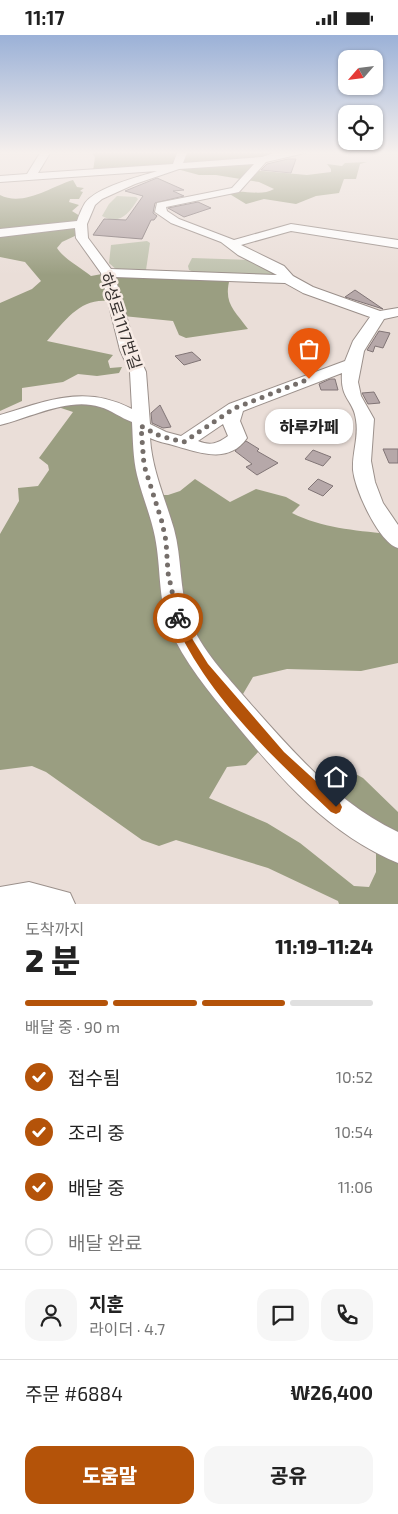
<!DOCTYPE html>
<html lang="ko">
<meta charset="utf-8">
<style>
:root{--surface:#fff;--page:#f6f6f6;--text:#222;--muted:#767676;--line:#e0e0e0;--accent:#b45309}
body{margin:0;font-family:"Exo 2","Noto Sans KR",sans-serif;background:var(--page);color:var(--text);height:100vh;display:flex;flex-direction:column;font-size:19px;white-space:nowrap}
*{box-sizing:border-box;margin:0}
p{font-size:16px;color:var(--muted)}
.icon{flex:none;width:28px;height:28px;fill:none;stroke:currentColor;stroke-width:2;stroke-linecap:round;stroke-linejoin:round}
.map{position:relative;height:869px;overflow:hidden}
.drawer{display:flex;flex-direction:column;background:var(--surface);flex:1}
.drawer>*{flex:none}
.needle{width:32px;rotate:242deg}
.buttons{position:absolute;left:338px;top:15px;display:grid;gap:10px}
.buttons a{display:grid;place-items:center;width:45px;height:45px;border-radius:10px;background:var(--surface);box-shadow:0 1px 4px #0004;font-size:25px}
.pin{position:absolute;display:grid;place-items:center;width:42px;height:42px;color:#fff;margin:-51px -21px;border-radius:50% 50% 50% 0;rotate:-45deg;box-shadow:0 0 5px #0007}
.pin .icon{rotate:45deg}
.courier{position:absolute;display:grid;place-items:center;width:50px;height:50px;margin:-25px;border:4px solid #b45309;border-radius:50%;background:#fff;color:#222;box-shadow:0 1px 6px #0007}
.bubble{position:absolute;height:35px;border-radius:15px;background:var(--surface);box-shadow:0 1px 4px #0004;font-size:16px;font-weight:800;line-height:35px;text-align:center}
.head em{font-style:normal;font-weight:800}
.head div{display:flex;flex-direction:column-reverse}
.head{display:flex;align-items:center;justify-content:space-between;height:85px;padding:0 25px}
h1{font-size:32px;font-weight:800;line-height:38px}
.bar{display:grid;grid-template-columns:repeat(4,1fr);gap:8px 5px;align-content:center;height:60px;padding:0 25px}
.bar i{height:6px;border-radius:4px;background:var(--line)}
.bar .current{background:var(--accent)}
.bar p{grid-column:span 4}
.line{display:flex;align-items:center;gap:12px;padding:0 25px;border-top:1px solid var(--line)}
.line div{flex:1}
.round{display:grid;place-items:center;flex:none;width:52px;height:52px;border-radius:15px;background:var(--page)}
ol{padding:0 25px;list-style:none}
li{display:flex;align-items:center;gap:15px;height:55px}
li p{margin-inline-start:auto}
li .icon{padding:5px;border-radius:50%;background:var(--accent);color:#fff;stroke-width:4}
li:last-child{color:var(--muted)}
li i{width:28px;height:28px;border:2px solid var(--line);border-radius:50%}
.button{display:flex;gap:10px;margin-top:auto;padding:10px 25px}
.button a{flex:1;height:58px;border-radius:15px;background:var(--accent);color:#fff;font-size:20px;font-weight:800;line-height:58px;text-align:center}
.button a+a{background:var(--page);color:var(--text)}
.status{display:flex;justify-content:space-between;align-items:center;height:35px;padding:0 25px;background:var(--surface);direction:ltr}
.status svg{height:14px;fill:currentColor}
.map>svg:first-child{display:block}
.green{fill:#bfc2ae}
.forest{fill:#9a9e81}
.building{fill:#b6a8a9;stroke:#817576}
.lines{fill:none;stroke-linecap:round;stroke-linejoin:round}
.minor-casing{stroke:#9b908b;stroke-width:2}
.minor{fill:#fff;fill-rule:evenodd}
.route{fill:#b45309}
.done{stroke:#756e6a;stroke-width:5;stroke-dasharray:0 9}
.labels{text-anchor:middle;stroke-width:5;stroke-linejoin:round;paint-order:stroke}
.far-street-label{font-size:16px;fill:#36312f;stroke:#f7ebe5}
</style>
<div class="status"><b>11:17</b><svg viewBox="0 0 49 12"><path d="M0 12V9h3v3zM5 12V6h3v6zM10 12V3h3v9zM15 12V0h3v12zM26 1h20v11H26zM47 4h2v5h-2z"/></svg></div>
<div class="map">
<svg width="398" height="869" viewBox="0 0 398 869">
<rect width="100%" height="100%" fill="#eaded8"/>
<g class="green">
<path d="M117,161L136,162L138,164C129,178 120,191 102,181L109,169Z"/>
<path d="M147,206L150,208L146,235L118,236L109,228L111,210Z"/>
<path d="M192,223L252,225L276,235L278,241L194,237L189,235L188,231Z"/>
</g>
<g class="forest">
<path d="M92,118H285L276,119L252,135L307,140L331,137V134L327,129L342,131L345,128L367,127L360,129L356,144H344L339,158L316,161L296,169L264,164L246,169L228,158C243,154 261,162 274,154L259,147L216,140H199L177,134L93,136L95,122Z"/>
<path d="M73,145L77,152L84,153L80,156L83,157L79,164H70L69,167L79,170L72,176L80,181L77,200L62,207L57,213C63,223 81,233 91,241L102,239L230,243C223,268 234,275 248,294L186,303L179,300L173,286L123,281L118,268C84,258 68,282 47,306L113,320L108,326L110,333L122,332L119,338L97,341L78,339L63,347L22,353V366L0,376V268L32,254L41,246L25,227L0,222V160C23,172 50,152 73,145Z"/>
<path d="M92,367L134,387L150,460H168L180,456L195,444L230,467L256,454L286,462L300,470L292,478C322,493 354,495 387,499L398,514V628L361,636L287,634L253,642L243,659L239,693L259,716L246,730L227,732L209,763L267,788L300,808L354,851L369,852L376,837V817L317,741L340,743L352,737L363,743L398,777V869H339L338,866L268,833L176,805L159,811L142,805L46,737L32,731L0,735V499L19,466L18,453L38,451L49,435L48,430L39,423L73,377L58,372Z"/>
</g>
<g class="building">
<path d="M288,124H296L291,138L261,135L267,129Z"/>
<path d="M157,143L184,155L173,156L184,161L155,168L153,178L157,181L154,185H151L142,204L93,200L104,184L126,185L143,161L125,156Z"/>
<path d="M198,167L211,173L184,182L168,173Z"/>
<path d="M355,255L383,274L345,262Z"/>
<path d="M379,296L390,298L383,313L375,311L373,317L367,315Z"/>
<path d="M192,317L201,325L184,330L175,321Z"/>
<path d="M306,326L317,334L306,339L295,329Z"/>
<path d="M330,344H335L338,355H321L319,349Z"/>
<path d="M374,357L380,368L368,369L362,358Z"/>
<path d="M160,370L171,392L163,393L152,388L151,378Z"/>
<path d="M246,406L259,414L257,416L278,428L257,440L246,432L252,429L235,416Z"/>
<path d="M383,414H398V428H389Z"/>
<path d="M313,415L331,422L323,431L305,424Z"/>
<path d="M318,444L333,451L323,461L308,454Z"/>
</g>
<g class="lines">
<g class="minor-casing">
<g id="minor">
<path d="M40,118H50L38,138L173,129L177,118H187L183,128L262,122L274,118H305L266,127L239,157L166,172L167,176L179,184L234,205L291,189L398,205V213L291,196L241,210L284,231L293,241L313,252L380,276L398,273V281L384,284L364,316L358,347L361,361L374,384L371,426L375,447L383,468L398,490V513C379,508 355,455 353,435C352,418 359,402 356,385C354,365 340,365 342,338L243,376L240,386L247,403C229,429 200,418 176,411C167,408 158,407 150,403C152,435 165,463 174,494C182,523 179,554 189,583C201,615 227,641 248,666C292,716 337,768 398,797V828C328,799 280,743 233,686C209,657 184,627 169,592C158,563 161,532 155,502C151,481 142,461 137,440C133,423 133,406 132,387C121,383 111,375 100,372C68,362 30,383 0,390V380C47,366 85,349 132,374L130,337L120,315L101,238L76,203L75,193L0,202V194L77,186C79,180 82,173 85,168C97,152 138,142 157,136L0,147V141L27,139ZM254,129L232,153L157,168L155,177L171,188L221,207L238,220L277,240L111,234L88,203L87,189L95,170L102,164L135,149L179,134ZM115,242L285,248L303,258L370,282L353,306L345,326L229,369L181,401L166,397L150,389L146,337L136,315ZM223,389L228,401C217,409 210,411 198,406Z"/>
<path d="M29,847L70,858L75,869H0V852Z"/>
</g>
</g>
<use href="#minor" class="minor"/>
</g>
<linearGradient id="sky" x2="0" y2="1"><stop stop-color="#9bb1d7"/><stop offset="0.49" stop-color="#f6f0ed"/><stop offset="1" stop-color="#f6f0ed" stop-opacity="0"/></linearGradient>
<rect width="398" height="240" fill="url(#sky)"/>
<path class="route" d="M178,579L182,580L193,605L208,629L284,717L340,768L342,772L340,777L336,779L331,777C272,721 205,659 173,583Z"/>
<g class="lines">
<path class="done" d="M178,583L168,538L166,506L162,487L144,430L141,391L160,401L184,407L235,373L309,344"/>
</g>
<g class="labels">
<g class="far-street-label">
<text transform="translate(121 286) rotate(72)" y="6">하성로1117번길</text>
</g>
</g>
</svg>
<div class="buttons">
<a><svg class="needle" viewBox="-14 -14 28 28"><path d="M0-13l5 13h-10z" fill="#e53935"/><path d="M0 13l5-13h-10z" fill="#767676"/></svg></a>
<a><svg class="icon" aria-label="locate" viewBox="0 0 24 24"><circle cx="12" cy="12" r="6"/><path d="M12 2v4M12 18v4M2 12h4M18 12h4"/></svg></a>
</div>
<div class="pin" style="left:309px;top:344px;background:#ea580c"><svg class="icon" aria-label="bag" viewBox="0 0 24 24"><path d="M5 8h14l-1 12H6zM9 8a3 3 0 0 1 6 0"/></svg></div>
<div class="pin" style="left:336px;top:772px;background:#1f2937"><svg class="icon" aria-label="home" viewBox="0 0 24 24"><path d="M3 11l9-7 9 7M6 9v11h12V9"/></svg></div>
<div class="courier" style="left:178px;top:583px"><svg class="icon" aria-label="bike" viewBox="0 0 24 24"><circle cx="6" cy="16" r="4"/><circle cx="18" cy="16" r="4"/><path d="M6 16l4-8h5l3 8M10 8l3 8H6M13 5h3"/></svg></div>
<div class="bubble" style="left:265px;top:374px;width:88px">하루카페</div>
</div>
<section class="drawer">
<div class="head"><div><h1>2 분</h1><p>도착까지</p></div><em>11:19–11:24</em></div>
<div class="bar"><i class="current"></i><i class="current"></i><i class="current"></i><i></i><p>배달 중 · 90 m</p></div>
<ol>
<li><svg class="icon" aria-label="check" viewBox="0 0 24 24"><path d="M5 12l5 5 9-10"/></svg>접수됨<p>10:52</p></li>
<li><svg class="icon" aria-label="check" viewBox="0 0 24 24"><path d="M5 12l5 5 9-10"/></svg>조리 중<p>10:54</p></li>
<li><svg class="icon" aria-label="check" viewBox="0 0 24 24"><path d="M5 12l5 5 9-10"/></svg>배달 중<p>11:06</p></li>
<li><i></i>배달 완료</li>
</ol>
<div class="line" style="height:90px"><a class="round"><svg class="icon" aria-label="person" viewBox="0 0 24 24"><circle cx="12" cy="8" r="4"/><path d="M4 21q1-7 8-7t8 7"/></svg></a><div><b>지훈</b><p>라이더 · 4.7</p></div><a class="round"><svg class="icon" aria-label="chat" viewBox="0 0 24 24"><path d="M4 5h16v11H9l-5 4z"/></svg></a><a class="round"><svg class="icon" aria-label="phone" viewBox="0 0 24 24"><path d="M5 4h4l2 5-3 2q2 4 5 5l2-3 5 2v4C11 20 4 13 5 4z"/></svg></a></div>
<div class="line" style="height:65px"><div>주문 #6884</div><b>₩26,400</b></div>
<div class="button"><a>도움말</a><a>공유</a></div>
</section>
